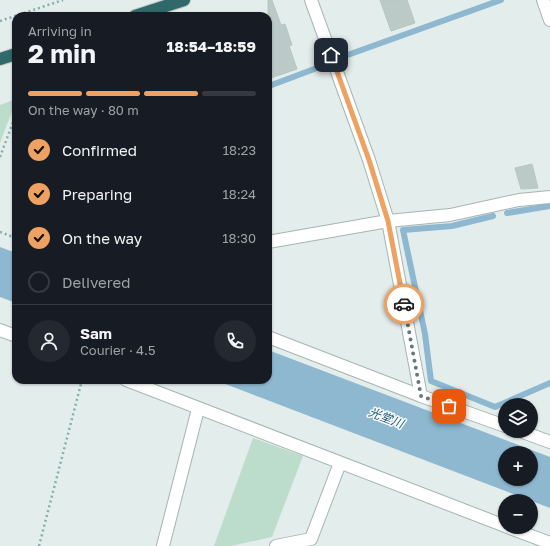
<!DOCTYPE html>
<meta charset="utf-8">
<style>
:root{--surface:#171b24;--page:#242831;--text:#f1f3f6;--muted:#9ea1a6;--line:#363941;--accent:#eea160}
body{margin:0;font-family:"Golos Text","Noto Sans JP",sans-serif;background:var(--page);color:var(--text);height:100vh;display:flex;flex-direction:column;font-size:15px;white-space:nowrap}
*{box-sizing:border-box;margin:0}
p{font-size:13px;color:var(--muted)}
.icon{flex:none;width:22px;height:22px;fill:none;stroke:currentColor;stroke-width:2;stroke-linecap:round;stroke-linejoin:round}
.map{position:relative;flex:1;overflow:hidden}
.drawer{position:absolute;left:12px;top:12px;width:260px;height:372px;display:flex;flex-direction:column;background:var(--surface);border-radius:12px;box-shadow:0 1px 3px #0004}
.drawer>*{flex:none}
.buttons{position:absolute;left:498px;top:398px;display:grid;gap:8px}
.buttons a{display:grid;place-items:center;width:40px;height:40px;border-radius:50%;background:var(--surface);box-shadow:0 1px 3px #0004;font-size:20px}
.pin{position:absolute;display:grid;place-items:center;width:34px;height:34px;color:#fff;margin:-17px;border-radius:8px;box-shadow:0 2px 6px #0006}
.courier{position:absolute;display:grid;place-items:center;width:40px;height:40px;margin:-20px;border:3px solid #eea160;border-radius:50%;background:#fff;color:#222;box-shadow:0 1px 5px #0007}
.summary em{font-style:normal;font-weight:700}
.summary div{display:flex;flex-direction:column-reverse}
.summary{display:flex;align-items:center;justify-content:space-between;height:68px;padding:0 16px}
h1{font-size:26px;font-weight:700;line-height:30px}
.bar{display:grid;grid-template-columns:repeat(4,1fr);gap:6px 4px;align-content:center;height:48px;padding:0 16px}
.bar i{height:5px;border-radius:3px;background:var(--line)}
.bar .current{background:var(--accent)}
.bar p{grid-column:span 4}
.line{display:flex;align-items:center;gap:10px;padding:0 16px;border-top:1px solid var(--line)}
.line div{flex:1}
.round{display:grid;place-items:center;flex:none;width:42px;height:42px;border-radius:21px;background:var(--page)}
ol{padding:0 16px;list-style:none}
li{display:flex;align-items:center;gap:12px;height:44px}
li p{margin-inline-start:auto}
li .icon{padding:4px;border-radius:50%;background:var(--accent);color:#111;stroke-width:4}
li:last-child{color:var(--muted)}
li i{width:22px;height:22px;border:2px solid var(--line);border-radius:50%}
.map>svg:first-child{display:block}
.green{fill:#bdddcc}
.water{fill:#8db8d0;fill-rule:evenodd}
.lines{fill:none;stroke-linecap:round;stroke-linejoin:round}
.stream{stroke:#8db8d0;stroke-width:6}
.building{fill:#bccac7;stroke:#b6c6c3}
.minor-casing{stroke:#a6b5b3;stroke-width:14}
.highway-casing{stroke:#c1c9c8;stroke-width:14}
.path{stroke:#85afab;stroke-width:2.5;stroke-dasharray:2 3;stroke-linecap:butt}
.minor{stroke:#fff;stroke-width:12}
.highway{stroke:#306969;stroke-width:12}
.done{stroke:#667b79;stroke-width:4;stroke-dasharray:0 7.2}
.route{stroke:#eea160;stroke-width:5}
.labels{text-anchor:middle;stroke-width:3;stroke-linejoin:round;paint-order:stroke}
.water-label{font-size:12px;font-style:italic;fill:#1f5778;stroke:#f4f9f8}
</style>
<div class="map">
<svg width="550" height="546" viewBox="0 0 550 546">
<rect width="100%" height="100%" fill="#e3edeb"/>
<g class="green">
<path d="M16,99V101L0,143V105Z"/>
<path d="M253,438L303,456L272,537L231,546H214Z"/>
</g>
<g class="water">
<path d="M0,247L16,253V303L0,297Z"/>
<path d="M268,350L550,457V508L215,380H268ZM505,453H531V479H505Z"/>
</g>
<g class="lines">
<g class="stream">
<path d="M342,57L501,0"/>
<path d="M269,86L325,65"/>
<path d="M507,213L550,206"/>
<path d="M493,216L452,226L403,230L425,334L431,381L495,407L550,383"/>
</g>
</g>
<g class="building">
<path d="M268,0H272L281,25L285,24L292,45L289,46L297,69L268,79Z"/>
<path d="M380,0H407L415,23L391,31Z"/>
<path d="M532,164L538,188L521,189L515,168Z"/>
</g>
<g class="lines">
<g class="minor-casing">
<g id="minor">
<path d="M311,0L369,160L388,221L421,396"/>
<path d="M543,0L550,20"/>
<path d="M268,242L388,221L450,215L519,200L550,197"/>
<path d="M0,330L16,336"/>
<path d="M268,337L421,396L505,426"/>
<path d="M126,380L505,526"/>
<path d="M520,431L550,442"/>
<path d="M507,527L550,543"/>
<path d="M163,546L198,409"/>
<path d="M276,546L311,539L340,463"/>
</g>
</g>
<g class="highway-casing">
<g id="highway">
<path d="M135,16L184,0"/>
<path d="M0,59L16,54"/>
</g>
</g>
<g class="path">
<path d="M0,21L63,0"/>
<path d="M0,157L16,114"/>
<path d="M0,232L16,238"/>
<path d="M39,546L82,380"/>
</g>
<use href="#minor" class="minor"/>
<use href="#highway" class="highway"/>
</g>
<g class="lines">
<path class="done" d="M404,304L421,396L449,406"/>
<path class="route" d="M331,55L369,160L388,221L404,304"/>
</g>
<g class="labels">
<g class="water-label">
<text transform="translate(386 418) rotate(21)" y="4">光堂川</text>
</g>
</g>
</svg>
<div class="buttons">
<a><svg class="icon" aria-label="layers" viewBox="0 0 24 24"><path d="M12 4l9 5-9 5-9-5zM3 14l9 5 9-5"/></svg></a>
<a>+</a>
<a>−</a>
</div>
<div class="pin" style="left:449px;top:406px;background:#ea580c"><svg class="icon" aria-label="bag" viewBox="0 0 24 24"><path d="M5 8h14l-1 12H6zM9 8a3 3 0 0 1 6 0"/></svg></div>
<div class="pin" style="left:331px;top:55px;background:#1f2937"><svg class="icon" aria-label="home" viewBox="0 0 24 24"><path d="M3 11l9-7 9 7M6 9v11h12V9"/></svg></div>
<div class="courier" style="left:404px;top:304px"><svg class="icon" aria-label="car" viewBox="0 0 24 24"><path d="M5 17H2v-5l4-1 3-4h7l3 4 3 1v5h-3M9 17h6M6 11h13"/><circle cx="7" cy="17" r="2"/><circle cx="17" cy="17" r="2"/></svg></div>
<section class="drawer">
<div class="summary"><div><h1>2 min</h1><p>Arriving in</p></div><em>18:54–18:59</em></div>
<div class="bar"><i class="current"></i><i class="current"></i><i class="current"></i><i></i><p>On the way · 80 m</p></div>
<ol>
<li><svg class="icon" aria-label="check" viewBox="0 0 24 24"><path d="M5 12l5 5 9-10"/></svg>Confirmed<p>18:23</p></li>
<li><svg class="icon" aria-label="check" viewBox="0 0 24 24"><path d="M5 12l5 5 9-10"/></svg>Preparing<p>18:24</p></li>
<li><svg class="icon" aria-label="check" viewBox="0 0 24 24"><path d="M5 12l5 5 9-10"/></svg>On the way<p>18:30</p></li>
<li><i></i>Delivered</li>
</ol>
<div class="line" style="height:72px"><a class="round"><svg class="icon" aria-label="person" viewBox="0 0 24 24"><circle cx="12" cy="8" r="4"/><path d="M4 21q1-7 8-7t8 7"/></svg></a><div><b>Sam</b><p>Courier · 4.5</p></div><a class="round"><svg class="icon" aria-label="phone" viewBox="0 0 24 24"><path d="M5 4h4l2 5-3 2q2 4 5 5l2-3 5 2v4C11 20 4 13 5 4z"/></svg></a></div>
</section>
</div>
